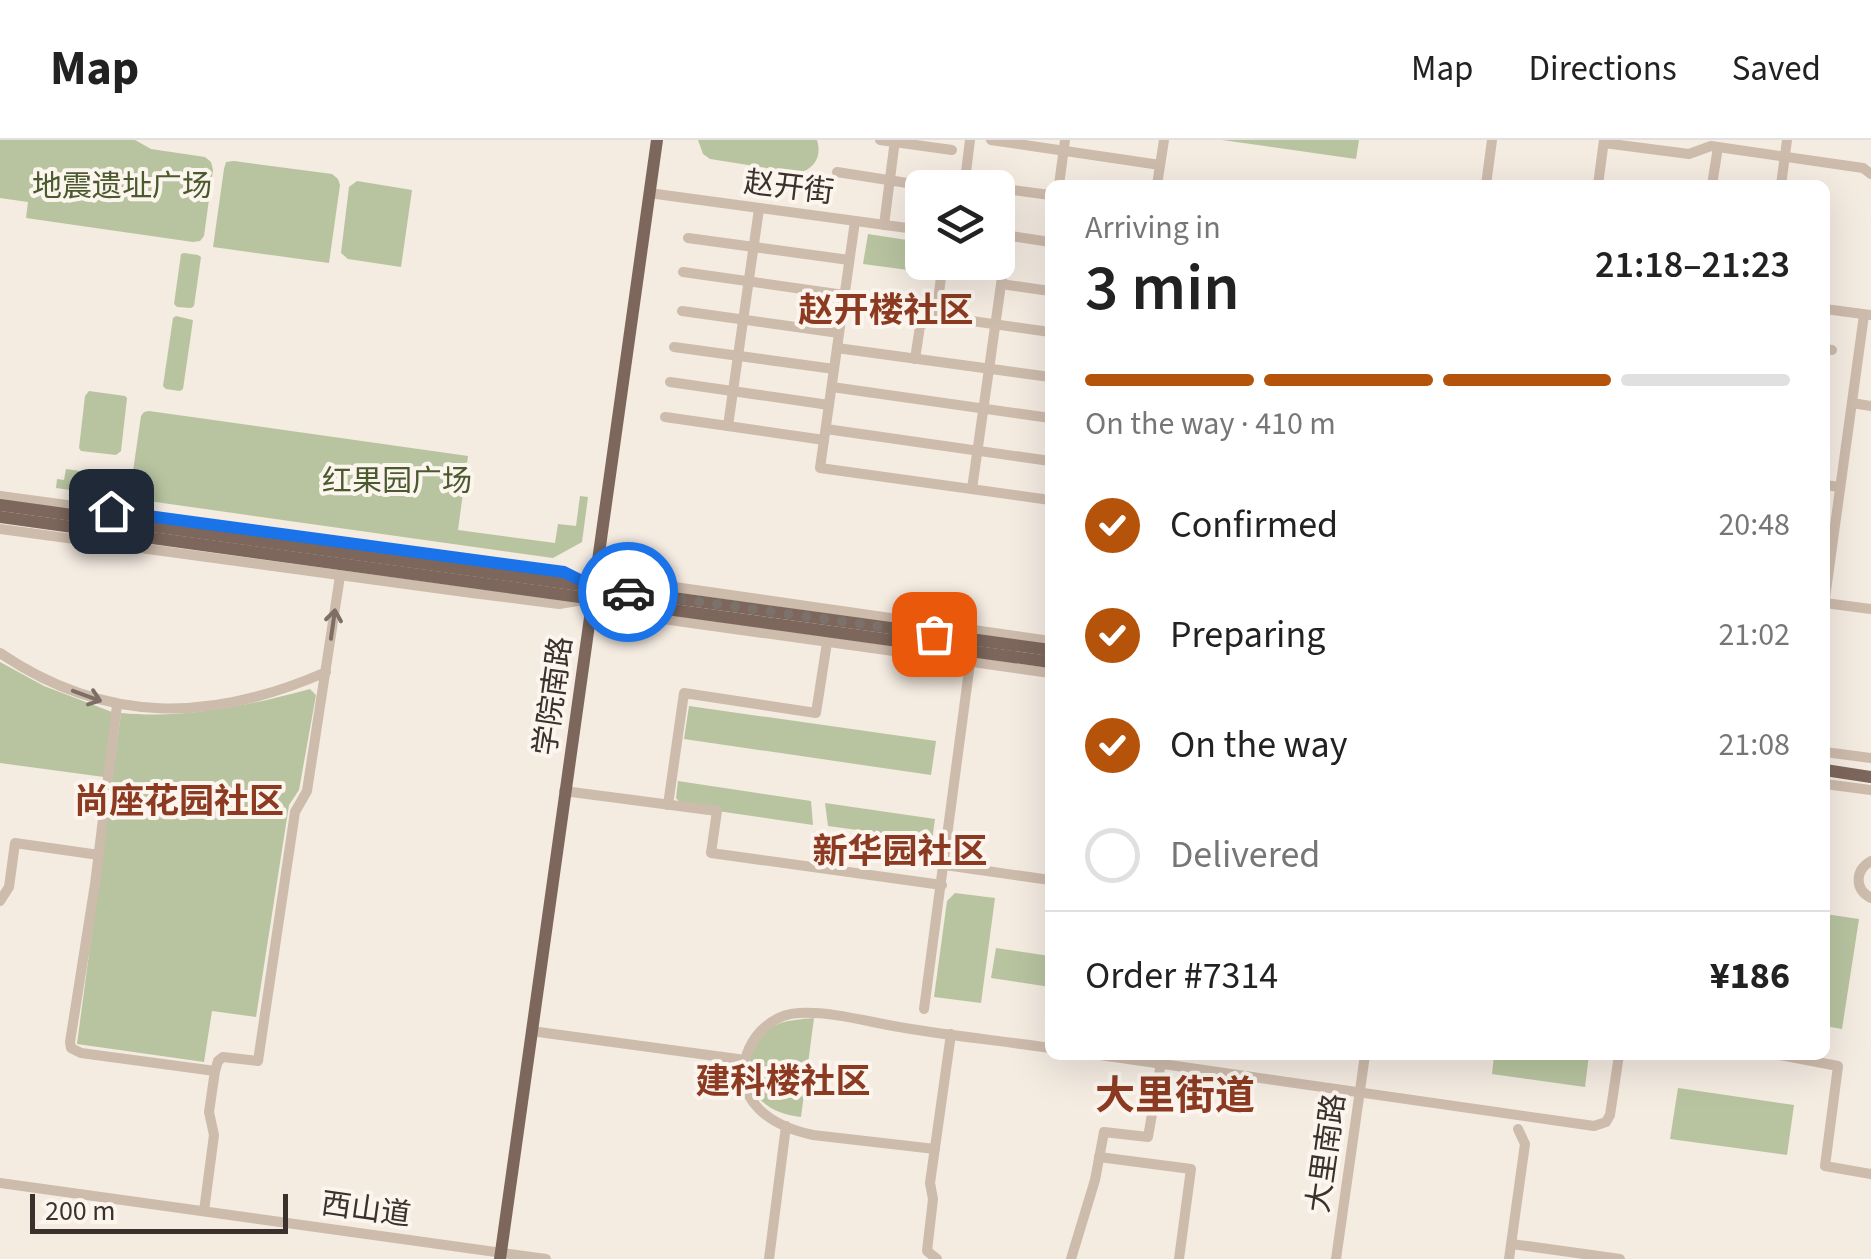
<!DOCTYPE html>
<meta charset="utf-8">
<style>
:root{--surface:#fff;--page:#f6f6f6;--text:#222;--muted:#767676;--line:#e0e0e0;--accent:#b45309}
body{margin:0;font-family:"Source Sans 3","Noto Sans SC",sans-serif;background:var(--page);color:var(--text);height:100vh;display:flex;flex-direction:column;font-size:38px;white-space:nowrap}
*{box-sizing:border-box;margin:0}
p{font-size:32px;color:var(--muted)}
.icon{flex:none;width:55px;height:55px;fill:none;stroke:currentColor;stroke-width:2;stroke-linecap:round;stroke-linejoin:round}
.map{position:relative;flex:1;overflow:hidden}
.details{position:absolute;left:1045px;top:40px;width:785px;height:880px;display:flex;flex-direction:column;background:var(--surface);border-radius:15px;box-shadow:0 10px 40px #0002}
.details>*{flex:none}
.controls{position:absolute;left:905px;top:30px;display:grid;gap:20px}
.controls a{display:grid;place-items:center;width:110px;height:110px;border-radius:15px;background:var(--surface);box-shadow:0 10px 40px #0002;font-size:50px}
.scale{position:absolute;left:30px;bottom:25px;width:258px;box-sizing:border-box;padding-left:10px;border:5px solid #3b302b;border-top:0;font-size:28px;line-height:35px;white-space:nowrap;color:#3b302b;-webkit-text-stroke:8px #fbf5ee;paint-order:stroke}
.pin{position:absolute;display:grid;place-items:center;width:85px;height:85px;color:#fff;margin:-42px;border-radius:20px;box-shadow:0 5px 15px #0006}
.courier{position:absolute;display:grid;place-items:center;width:100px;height:100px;margin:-50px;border:8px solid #1a73e8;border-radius:50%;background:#fff;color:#222;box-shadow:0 2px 12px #0007}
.overview em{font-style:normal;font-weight:600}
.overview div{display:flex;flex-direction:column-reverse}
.overview{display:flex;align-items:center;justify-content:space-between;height:170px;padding:0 40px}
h1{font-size:65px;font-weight:600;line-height:75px}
.bar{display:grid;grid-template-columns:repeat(4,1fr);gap:15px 10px;align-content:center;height:120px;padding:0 40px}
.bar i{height:12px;border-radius:8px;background:var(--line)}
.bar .on{background:var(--accent)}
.bar p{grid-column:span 4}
.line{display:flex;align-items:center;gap:25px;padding:0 40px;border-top:2px solid var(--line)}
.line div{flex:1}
ol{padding:0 40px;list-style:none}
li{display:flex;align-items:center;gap:30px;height:110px}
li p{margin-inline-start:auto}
li .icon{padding:10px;border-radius:50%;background:var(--accent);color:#fff;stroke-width:4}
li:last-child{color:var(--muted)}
li i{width:55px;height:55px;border:5px solid var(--line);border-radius:50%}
header{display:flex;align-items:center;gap:60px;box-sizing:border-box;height:140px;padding:0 50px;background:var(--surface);border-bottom:2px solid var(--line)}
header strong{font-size:48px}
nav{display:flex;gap:55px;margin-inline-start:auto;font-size:35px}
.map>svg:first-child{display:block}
.green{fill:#b8c4a0}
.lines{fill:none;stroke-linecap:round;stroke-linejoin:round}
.minor{stroke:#cdbbac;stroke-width:10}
.major{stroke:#7d675c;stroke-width:12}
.oneway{stroke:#7d6f65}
.done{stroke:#7c716b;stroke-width:10;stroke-dasharray:0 18}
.route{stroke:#1a73e8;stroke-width:12}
.labels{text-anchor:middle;stroke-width:8;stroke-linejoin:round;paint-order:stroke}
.park-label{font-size:30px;fill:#4a5a2e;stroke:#fbf5ee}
.street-label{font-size:30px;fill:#3b302b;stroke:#fbf5ee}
.quarter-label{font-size:35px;font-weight:bold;fill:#8c3b22;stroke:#fbf5ee}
.district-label{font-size:40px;font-weight:bold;fill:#8c3b22;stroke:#fbf5ee}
</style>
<header>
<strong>Map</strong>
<nav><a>Map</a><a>Directions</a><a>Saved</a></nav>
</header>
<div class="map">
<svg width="1871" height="1119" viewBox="0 0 1871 1119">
<rect width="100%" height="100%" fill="#f4ebe1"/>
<g class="green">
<path d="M0,0H135L151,9L205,17L211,22L213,30L204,96L200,101L193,102L26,78L28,62L0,58Z"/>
<path d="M698,0H817C822,16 815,29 798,33L710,19L703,14Z"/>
<path d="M1222,0H1359L1356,19Z"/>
<path d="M234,21L332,34L338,39L340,45L329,123L213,107L224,29L226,22Z"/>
<path d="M357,41L412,50L401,127L348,119L341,113L349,47Z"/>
<path d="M868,94L920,102L916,131L863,124Z"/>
<path d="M184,113L198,115L201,117L194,166L191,168L177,167L174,164L181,114Z"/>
<path d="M176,176L193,180L183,249L180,251L166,249L163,246L173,178Z"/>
<path d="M89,251L125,256L127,258L121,311L116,315L81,311L79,308L85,256Z"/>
<path d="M149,271L468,316L458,390L555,403L558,384L576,386L580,356L588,357L582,402L553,418L56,348L57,339L64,340L66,329L132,338L141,276L144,272Z"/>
<path d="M0,522L44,546L112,572L104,637L0,623Z"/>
<path d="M310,549L316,555L299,650L289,665L256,877L212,871L204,922L77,904L121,573C187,579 247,566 310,549Z"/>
<path d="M689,566L936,601L931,635L684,599Z"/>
<path d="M678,641L811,661L813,685L683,666L676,658Z"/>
<path d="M825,663L935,679L932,700L828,686Z"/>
<path d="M955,753L995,758L981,863L934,857L947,761Z"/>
<path d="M1825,774L1859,779L1842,889L1825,886Z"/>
<path d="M996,808L1050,816V847L991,838Z"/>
<path d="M814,878L801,977C785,975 769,970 758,957C740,935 750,899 774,886C785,880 802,879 814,878Z"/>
<path d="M1494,915H1589L1585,947L1492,934Z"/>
<path d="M1678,948L1794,965L1787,1015L1670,999Z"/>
</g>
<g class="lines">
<g class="minor">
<path d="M880,0L952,10"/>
<path d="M991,0L1160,25"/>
<path d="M1604,3L1689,14L1711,6L1863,28L1871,34"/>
<path d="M837,32L939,48"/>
<path d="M964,43L996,48"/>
<path d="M1059,45L1065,0"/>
<path d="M1157,45L1164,0"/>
<path d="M1486,45L1492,0"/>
<path d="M1598,45L1604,0"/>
<path d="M1712,45L1718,7"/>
<path d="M1781,45L1787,0"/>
<path d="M964,48L970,0"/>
<path d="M998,48L1050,55"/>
<path d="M649,53L922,90"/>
<path d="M759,69L728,286L824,300"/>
<path d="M855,81L820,328L1050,360"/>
<path d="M884,85L895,0"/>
<path d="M998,94L1050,102"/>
<path d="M688,98L849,120"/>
<path d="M943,122L936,176L1050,192"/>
<path d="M683,132L844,155"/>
<path d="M1001,144L1050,151"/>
<path d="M1825,169L1871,175"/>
<path d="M682,171L839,193"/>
<path d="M674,207L834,229"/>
<path d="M837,208L1050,237"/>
<path d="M1825,209L1832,210"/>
<path d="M915,219L920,186L936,176"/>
<path d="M670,242L829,265"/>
<path d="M832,247L1050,278"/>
<path d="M1852,263L1871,266"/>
<path d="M665,277L728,286"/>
<path d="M826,289L1050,321"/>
<path d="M1825,345L1840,347"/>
<path d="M972,349L1008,95"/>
<path d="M0,356L564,432L586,443"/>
<path d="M0,389L472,453L559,464L584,460"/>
<path d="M602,445L626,440L1050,501"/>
<path d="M1825,458L1864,175"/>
<path d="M600,463L620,473L1050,533"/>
<path d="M1825,463L1871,469"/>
<path d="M0,513C106,585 212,582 326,532"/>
<path d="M117,565L95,744L70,902L71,908L81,913L215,931L209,972L214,995L204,1071"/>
<path d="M1825,612L1871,618"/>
<path d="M1825,644L1871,650"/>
<path d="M564,651L717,671L711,713L942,745"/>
<path d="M668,665L684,553L816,573L828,496"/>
<path d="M1871,721C1855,730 1854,749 1871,758"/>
<path d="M945,725L1050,740"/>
<path d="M0,761L9,747L15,703L99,715"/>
<path d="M924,869L970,523"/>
<path d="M531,891L745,920"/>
<path d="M1100,915L1594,986L1606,982L1610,975L1619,915"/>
<path d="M1780,915L1838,926L1825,1026L1871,1034"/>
<path d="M215,931L218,921L223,917L258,921L295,672L307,651L340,436"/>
<path d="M935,1009L813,995C794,991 773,983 759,969C724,934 754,875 799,873C833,871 872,883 905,888C953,896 1002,901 1050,908"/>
<path d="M1099,1017L1191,1029L1179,1119"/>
<path d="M0,1043L546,1119"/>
<path d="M1512,1104L1620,1119"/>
<path d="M769,1119L786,986"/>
<path d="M937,1119L927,1111L933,1059L930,1043L951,894"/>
<path d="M1071,1119L1095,1040L1104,992L1148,997L1161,923"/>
<path d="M1336,1119L1365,915"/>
<path d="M1509,1119L1525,1004L1518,989"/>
</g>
<g class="major">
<path d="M0,365L1050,510"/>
<path d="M0,377L1050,522"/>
<path d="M1825,630L1871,637"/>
<path d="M500,1119L657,0"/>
</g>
</g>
<defs><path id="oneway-shaft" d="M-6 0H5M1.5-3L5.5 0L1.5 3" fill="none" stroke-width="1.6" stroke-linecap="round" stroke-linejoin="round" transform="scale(2.5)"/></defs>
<g class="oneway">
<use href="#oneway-shaft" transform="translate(333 484) rotate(-82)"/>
<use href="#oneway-shaft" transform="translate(87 556) rotate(20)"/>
</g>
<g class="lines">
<path class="done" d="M628,452L934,494"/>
<path class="route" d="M111,371L564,432L594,447L628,452"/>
</g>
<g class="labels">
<g class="park-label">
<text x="122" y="56">地震遗址广场</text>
<text x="397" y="351">红果园广场</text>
</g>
<g class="street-label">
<text transform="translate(789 47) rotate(7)" y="10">赵开街</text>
<text transform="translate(553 556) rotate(-82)" y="10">学院南路</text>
<text transform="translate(1326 1013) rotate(-82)" y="10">大里南路</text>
<text transform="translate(366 1069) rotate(8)" y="10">西山道</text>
</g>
<g class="quarter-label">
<text x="886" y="182">赵开楼社区</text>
<text x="179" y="673">尚座花园社区</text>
<text x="900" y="723">新华园社区</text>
<text x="783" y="953">建科楼社区</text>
</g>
<g class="district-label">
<text x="1175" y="969">大里街道</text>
</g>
</g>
</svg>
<div class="controls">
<a><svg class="icon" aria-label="layers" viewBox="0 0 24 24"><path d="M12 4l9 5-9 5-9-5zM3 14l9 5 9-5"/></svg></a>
</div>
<div class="scale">200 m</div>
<div class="pin" style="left:934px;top:494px;background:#ea580c"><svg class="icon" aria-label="bag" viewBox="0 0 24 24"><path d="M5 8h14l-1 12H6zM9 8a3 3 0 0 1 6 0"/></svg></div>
<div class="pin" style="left:111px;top:371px;background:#1f2937"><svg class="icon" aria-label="home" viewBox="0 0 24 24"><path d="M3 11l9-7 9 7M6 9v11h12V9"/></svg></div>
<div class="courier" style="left:628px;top:452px"><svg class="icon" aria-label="car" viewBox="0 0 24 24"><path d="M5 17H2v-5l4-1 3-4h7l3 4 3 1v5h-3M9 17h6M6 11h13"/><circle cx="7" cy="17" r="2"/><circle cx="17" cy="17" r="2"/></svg></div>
<section class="details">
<div class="overview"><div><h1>3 min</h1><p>Arriving in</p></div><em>21:18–21:23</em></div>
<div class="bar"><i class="on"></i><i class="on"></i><i class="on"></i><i></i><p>On the way · 410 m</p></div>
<ol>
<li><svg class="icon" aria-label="check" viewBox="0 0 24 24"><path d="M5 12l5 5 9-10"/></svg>Confirmed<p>20:48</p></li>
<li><svg class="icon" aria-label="check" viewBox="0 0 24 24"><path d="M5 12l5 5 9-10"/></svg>Preparing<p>21:02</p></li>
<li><svg class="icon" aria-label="check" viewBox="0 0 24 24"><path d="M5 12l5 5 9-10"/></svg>On the way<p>21:08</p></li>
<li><i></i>Delivered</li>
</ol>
<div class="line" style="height:130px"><div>Order #7314</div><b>¥186</b></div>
</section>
</div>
